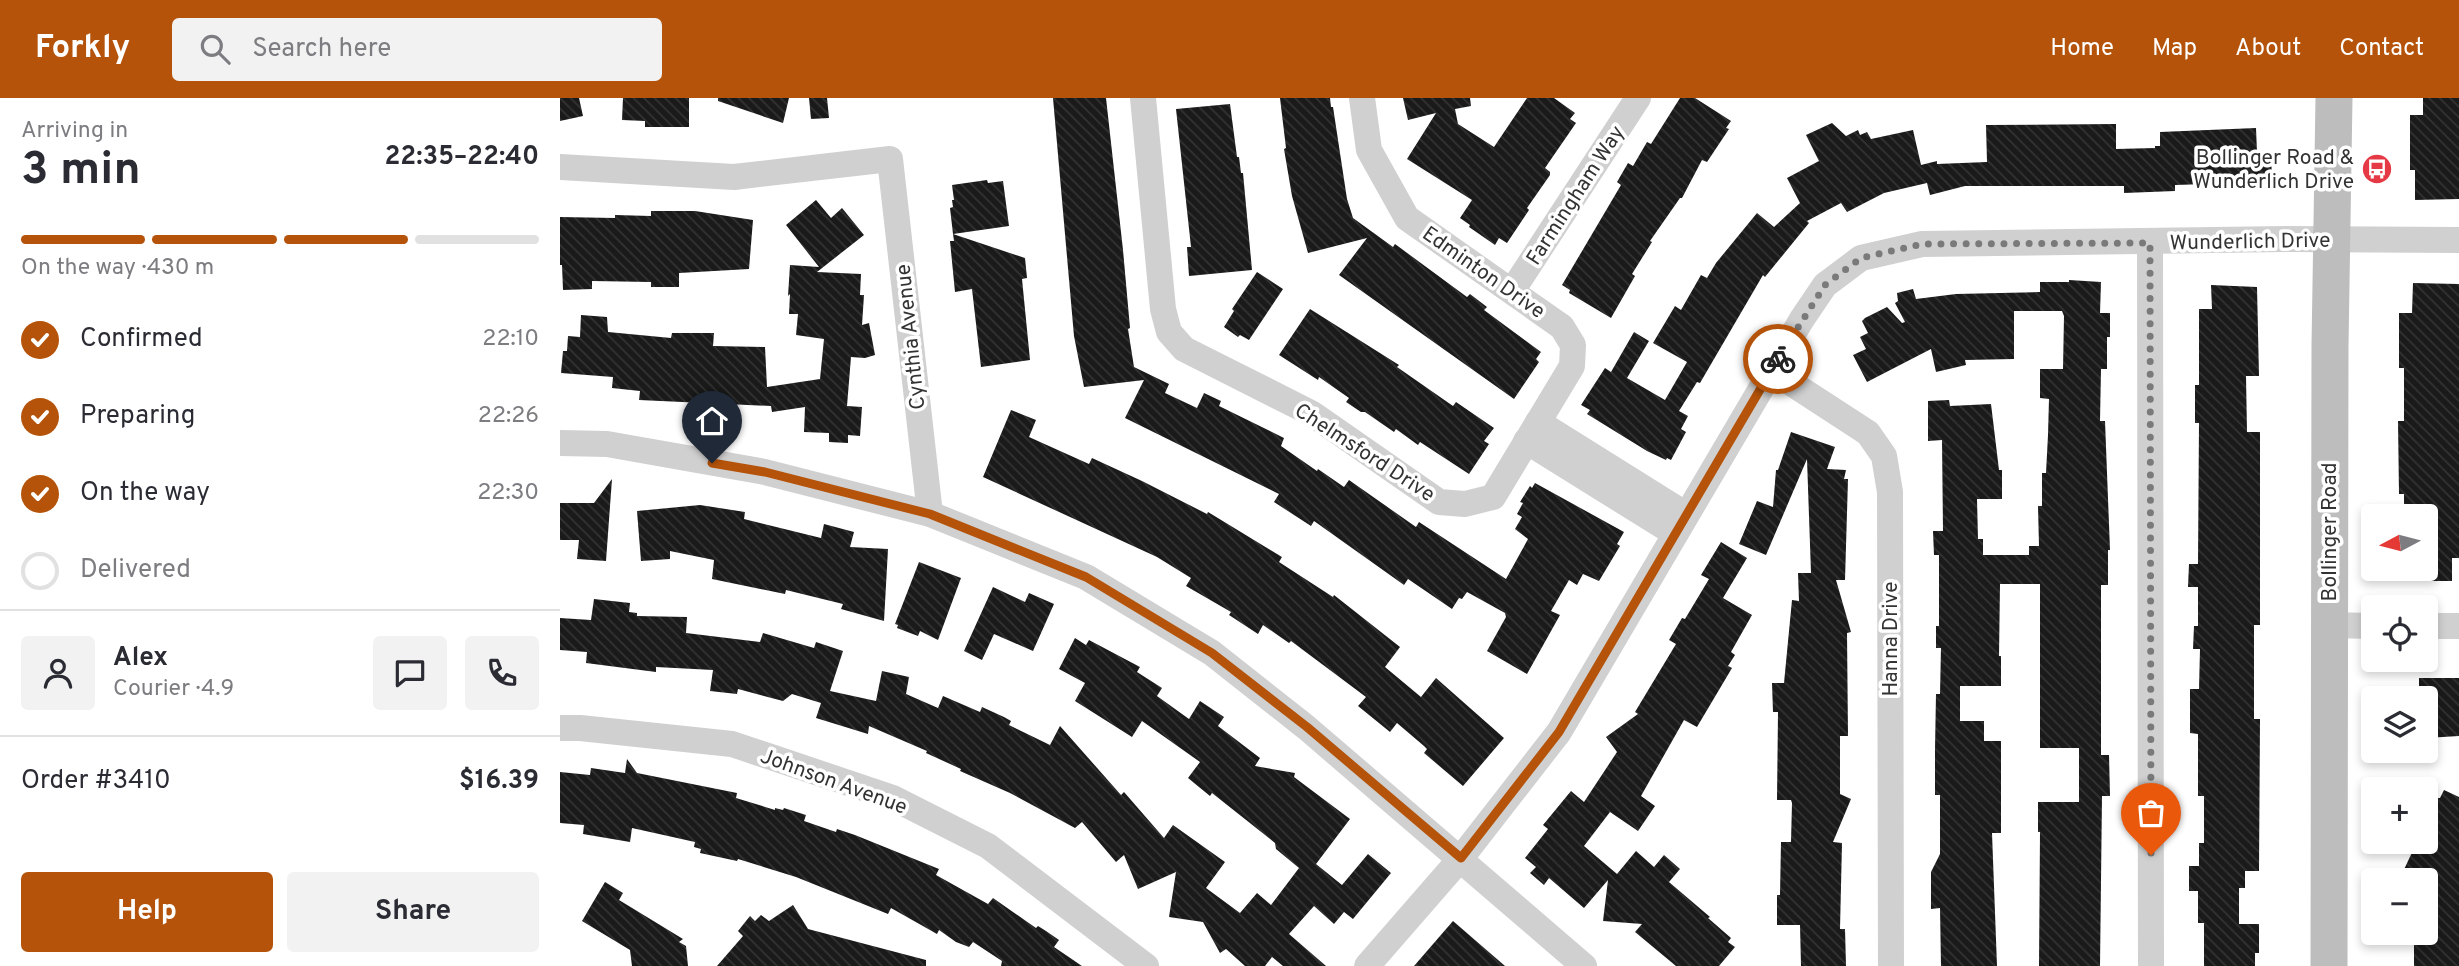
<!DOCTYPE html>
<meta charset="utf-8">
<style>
:root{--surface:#fff;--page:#f2f2f3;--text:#2b2b33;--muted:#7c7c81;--line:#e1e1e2;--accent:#b45309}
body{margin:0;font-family:Overpass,sans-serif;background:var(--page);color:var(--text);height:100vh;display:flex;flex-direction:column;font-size:26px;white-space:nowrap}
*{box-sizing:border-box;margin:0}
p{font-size:23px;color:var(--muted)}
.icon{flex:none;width:38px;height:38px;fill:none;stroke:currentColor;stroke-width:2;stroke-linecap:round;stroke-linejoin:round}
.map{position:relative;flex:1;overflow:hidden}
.drawer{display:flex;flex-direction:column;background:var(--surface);width:560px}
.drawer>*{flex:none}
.needle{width:46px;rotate:263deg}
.fabs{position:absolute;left:1801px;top:406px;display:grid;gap:14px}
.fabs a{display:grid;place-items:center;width:77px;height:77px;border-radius:7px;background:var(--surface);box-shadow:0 4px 10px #0003;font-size:35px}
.pin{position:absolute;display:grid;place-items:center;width:60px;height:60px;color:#fff;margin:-72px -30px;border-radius:50% 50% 50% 0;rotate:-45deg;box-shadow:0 0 7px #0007}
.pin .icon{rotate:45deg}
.courier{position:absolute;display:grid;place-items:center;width:70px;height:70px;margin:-35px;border:5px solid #b45309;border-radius:50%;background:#fff;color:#222;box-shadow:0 2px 9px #0007}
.overview em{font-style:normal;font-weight:700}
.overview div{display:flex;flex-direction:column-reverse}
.overview{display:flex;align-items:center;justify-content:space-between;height:119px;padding:0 21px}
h1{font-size:46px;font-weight:700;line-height:52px}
.bar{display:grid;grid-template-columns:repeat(4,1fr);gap:10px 7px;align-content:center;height:84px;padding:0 21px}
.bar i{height:9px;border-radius:5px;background:var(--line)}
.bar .current{background:var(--accent)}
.bar p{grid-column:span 4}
.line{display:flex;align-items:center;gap:18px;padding:0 21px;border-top:2px solid var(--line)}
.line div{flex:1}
.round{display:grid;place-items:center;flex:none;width:74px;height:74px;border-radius:7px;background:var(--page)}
ol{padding:0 21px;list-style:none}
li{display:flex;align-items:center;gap:21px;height:77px}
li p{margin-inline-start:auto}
li .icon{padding:7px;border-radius:50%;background:var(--accent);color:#fff;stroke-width:4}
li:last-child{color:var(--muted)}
li i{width:38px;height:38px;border:4px solid var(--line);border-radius:50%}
.button{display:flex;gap:14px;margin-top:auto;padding:14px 21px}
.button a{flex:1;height:80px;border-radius:7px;background:var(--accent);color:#fff;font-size:28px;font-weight:700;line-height:80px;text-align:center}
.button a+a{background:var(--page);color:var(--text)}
header{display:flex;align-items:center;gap:42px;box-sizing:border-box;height:98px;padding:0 35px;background:var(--accent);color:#fff}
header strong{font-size:33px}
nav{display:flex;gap:38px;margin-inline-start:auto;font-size:24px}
.search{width:490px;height:63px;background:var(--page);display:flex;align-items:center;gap:18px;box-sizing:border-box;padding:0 24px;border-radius:7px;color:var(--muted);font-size:26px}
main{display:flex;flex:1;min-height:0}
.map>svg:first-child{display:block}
.building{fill:url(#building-back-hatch)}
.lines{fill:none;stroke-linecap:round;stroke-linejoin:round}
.minor{stroke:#d0d0d0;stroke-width:26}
.secondary{stroke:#bdbdbd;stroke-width:37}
.done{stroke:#7a7a7a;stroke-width:7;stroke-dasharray:0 12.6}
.route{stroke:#b45309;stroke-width:9}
.labels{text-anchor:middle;stroke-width:7;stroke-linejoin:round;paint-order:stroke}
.poi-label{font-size:21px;fill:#333;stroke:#fff;text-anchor:end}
.street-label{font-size:21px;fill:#333;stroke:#fff}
</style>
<header>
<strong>Forkly</strong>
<div class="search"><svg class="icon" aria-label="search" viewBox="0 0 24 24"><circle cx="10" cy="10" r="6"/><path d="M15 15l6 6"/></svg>Search here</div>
<nav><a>Home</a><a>Map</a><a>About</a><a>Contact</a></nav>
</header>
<main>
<section class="drawer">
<div class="overview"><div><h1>3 min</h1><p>Arriving in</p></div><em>22:35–22:40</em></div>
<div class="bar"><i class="current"></i><i class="current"></i><i class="current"></i><i></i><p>On the way · 430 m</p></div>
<ol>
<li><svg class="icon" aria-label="check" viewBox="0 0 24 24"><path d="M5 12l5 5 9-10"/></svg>Confirmed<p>22:10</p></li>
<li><svg class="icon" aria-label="check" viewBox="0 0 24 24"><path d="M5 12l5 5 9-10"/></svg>Preparing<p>22:26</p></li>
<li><svg class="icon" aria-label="check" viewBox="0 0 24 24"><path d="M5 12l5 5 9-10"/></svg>On the way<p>22:30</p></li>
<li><i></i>Delivered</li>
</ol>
<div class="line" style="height:126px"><a class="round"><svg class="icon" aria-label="person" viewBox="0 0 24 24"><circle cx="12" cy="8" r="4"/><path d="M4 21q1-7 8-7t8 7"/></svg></a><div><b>Alex</b><p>Courier · 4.9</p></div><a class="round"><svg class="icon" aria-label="chat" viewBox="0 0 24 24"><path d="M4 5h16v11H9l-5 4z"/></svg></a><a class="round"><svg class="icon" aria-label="phone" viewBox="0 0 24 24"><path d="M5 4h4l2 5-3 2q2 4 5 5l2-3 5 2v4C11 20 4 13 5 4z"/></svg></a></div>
<div class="line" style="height:91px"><div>Order #3410</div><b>$16.39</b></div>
<div class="button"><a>Help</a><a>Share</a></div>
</section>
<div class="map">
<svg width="1899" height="868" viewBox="0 0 1899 868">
<defs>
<pattern id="building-back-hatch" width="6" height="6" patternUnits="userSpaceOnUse" patternTransform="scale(1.75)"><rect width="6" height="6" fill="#1a1a1a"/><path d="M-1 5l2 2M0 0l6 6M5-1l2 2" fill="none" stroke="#333"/></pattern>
</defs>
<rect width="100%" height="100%" fill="#fff"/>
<g class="building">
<path d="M0,0H19L23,18L0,23Z"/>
<path d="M63,0H129V29H85V23L62,22Z"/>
<path d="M158,0H229L223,25L158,3Z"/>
<path d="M249,0H267L269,20L251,21Z"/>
<path d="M493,0H546L563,152L570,230L568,231L574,269L609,286L605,295L637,310L644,295L661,303L659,308L724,340L721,348L757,373L758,371L784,389L789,382L856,429L859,424L946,481L968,441L955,431L962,419L957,416L963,405L960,404L970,388L972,390L975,385L1064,434L1057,446L1060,448L1039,483L1023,476L1017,487L1009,482L991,513L1000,517L967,576L927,553L946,519L945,515L907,494L902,501L899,500L892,511L848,481L844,487L754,423L751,428L714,404L719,396L565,320L584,282L524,289L514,238Z"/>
<path d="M720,0H770L771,9H773L787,101L793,120L833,149L835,146L907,199L910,196L927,209L924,212L981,254L976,261L979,264L954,301L779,177L807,140L748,155L732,98L724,51L726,50Z"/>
<path d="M843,0H910L911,8L895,11L898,26L934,49L967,0H994L1015,15L1010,21L1016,25L985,70L990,74V77L967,110L969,112L947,145L939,140L935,147L909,129L910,127L900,120L912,102L847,61L876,15L848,22Z"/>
<path d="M1120,0H1135L1146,7L1171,23L1166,30L1169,31L1147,64L1142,62L1122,100H1120L1090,143L1092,144L1072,176L1075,178L1051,220L1009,195L1010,192L1002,187L1061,87L1057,84L1068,65L1073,68L1087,44L1091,46Z"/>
<path d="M1863,0H1899V101L1855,102V72H1850V17H1863Z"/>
<path d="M670,6L677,59H679L681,75H683L692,172L629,178L627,149H631L616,11Z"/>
<path d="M1272,25L1286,38L1298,32L1300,37L1307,34L1311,41L1353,32L1361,67L1377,63V66L1427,64L1426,27L1556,26V51L1595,50V48H1600V34L1696,30L1697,54H1711L1712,84L1615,87V93L1564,95V88H1405L1370,97L1367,85L1324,95L1287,114L1281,105L1247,123L1249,125L1205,179L1203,177L1140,285L1137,284L1119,313L1128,318L1121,331L1126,334L1111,362L1107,360L1106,362L1087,353L1027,316L1030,312L1021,307L1045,270L1051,274L1074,234L1089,243L1067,280L1105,302L1127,264L1093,245L1115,208L1121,212L1141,177L1147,180L1156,165L1197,115L1214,129L1240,105L1227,80L1259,63L1246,37Z"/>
<path d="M427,82L428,85L443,83L449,128L393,136L390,110L393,109L392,102H394L392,87Z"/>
<path d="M256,102L271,120L282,110L304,137L257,174L301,176L300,197H304L302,227L309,225L315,257L305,260L291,259L287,308L302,309L300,338L288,337V345L269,344V335L244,334L245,309L212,314L211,308L79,302L80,293L52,290L53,279L1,275L3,253H7L8,238L20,239L21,217L47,219L48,234L111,240L112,235H154L153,248L205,249L207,289L260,281L264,241L236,237L238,216H229L230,196L228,198L230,167L259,169L226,127Z"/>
<path d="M91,113H135L193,122L189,171L119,175V189H91V184L32,183V191L3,192L2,167H0V119L55,120V117L91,118Z"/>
<path d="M393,136L465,160L467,180L462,181L470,262L421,269L412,191L395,194L390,143H394Z"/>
<path d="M697,174L723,191L689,242L680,237L678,239L664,229L674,213L672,211Z"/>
<path d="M1509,182L1541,184L1540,215H1550V239H1547V271H1541L1540,323H1545L1550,452H1548V487H1541V657H1549L1550,698H1542L1540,868H1479L1480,734H1478V704H1519V650H1480V486H1440L1439,558H1441V588H1400V623H1424V643H1441V735H1432L1437,868H1381L1380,810L1371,811V774L1380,756V697H1375V651L1376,596H1380L1381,550H1376V528H1379V457H1374L1373,433H1383L1382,342L1368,343V303L1389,302L1390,308L1431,306L1439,372H1442V401H1417L1418,441H1423V457H1469V448H1479L1478,408H1482V375H1486L1488,337L1489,301L1480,300V271H1503L1504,218L1502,213H1454V261L1405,262L1406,267L1376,274L1371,251L1307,284L1293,257L1306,251L1300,239L1308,235L1302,223L1305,220L1327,209L1342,225L1345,224L1335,205L1338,203L1337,195L1353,191L1356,201L1396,196L1480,194V184H1509Z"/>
<path d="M1853,185L1899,186V460H1892V483H1866V418H1844V396H1839L1838,323H1844V270H1839V215H1852Z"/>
<path d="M1651,187L1697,189L1699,278H1686L1687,334H1700V527H1694V621H1700L1699,773H1685V790H1679V826H1699V855H1695V868H1644V825H1638V793H1629V768H1639V745H1644V698H1638V636L1630,635V591H1639L1640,551H1633L1634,528H1638V489H1628L1629,466H1638L1639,325H1635V287H1639V211H1652Z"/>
<path d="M750,211L839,267L837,269L893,308L896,304L934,330L924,343L929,346L909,376L860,344L858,347L836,331L834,334L805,314H801L786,304L789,300L759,279L758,282L719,257Z"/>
<path d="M451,312L476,322L469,339L529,366L532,360L582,383L647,416L648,414L722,459L719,464L773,499L774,497L840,549L825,569L861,599L876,580L944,640L903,688L864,655L867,651L864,648L837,625L830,634L798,608L806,599L731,543L729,545L703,527L698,536L669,517L671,514L626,488L631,480L597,459L423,379Z"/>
<path d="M1231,334L1275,349L1267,371L1286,372L1284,381H1288L1285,482H1276L1291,534L1287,535L1288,638H1280V696L1291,701L1273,744L1282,745L1280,831H1285L1286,868H1241L1240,827H1217V797H1220L1221,744H1231L1232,705L1231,702H1217L1218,614H1213L1212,585H1224L1232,502L1239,503L1238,475H1251L1247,361L1206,457L1179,446L1197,403L1213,409L1216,372H1218Z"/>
<path d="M52,381L46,463L17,461L19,442H0V405H34Z"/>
<path d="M140,407L185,414L184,421L261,440L264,426L294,434L290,449L328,451L324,523L281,511L283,506L226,492L225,496L152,481L154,462L110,453V461L81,463L77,413Z"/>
<path d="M1161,444L1187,460L1163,500L1192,517L1171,554L1175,557L1168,568L1172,570L1137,629L1124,622L1081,698L1095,708L1078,733L1050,714L1024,748L1057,776L1076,753L1094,769L1104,757L1120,771L1109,784L1150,819L1148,820L1171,840L1168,844L1175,849L1159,868H1116L1075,834L1082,826L1043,823L1048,782L1024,810L989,780L984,787L970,775L976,769L965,760L988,731L983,727L1011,693L1024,704L1057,654L1046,639L1078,616L1075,614L1116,546L1109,542L1122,520L1125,521L1149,481L1141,477Z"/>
<path d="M359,464L401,480L378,542L360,533L358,538L337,530L338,527L335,526Z"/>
<path d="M433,489L465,504L469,495L494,506L473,553L434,536L422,562L404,553Z"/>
<path d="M34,501L70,505L69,514L77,515V518L127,519L126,535L200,544L203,535L254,550L256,544L283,553L270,593L316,603L322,573L349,579L346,596L378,610L383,598L420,614L422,609L444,619L451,623L449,627L490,647L500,628L561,697L564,694L604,740L613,727L665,764L646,790L680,815L697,795L711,807L739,770L716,751L715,745L652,695L650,698L628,680L640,664L582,623L572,639L515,603L525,585L499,571L515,540L526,547L529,542L580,569L577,574L602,590L597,598L629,621L640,603L664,619L658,628L700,660L695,668L735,675L734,679L790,721L756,766L782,787L808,756L831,775L793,821L784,814L774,826L754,808L729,836L766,868H723L712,859L705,868H685L666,851L660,855L643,824L609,819L616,774L578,791L564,757L556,764L522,724L515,730L450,695L400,673L401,671L366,655L367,653L309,628L308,636L256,620L261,605L232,596L223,603L178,591L177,596L150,593L153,572L96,569V574L26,565L27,554L0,552V520L31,522Z"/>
<path d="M1859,580H1899V638L1866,640V600H1859Z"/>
<path d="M67,661L77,675L177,695L176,700L215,712V710L223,712L224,710L246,717L244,723L276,734L277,731L295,737L379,771L376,777L428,806L433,800L476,830L478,828L486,833L499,842L494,849L522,868H441L442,863L413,844L409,849L396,844L379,832L377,836L331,810L328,816L236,779L178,761L177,763L140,755L141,751L134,749L135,744L72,730L70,744L23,736L24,727L0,725V674L30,677L31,670L65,675Z"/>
<path d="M1884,692L1899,699V868H1854V835H1866V782H1839L1857,744H1866V725L1878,700H1880Z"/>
<path d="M45,784L63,795L59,802L123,841L119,844L126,848L128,868H72L70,852L22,823Z"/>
<path d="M233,807L248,831L366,862V868H157L183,838L178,833L190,818L195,823L201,817L209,823Z"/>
<path d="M893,823L945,868H854Z"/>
</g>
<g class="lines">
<g class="minor">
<path d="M583,0L603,211L609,234L624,251L751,315L879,404L905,406L933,399L1012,268L1013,247L1002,229L847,120L809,52L802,0"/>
<path d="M0,69L174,79L330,61L370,416"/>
<path d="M1590,144L1591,868"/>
<path d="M952,193L1078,0"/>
<path d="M1211,272L1308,335L1324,358L1330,394L1331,868"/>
<path d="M978,324L1125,416"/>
<path d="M966,343L1114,435"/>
<path d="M0,345L47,346L205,374L370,416L526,479L652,555L747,630L1024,868"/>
<path d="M1768,527L1813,528"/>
<path d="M1866,528H1899"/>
<path d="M0,630H20L172,646L333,700L428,748L586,868"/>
<path d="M807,868L901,760L999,634L1242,221L1265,187L1301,160L1362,146L1726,141L1899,142"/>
</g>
<path class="secondary" d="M1769,868L1770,248L1774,0"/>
</g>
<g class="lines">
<path class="done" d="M1218,261L1265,187L1301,160L1362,146L1590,145L1591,757"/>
<path class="route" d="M152,365L205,374L370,416L526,479L652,555L747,629L901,760L999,634L1218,261"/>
</g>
<defs>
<g id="bus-disc" transform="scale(1.575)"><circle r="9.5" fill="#e63946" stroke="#fff"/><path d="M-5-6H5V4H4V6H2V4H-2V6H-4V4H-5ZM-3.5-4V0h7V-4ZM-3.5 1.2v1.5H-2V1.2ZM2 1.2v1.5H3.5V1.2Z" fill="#fff"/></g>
</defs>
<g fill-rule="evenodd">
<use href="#bus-disc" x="1817" y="71"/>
</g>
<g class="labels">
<g class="poi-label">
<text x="1794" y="66">Bollinger Road &amp;<tspan x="1794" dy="24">Wunderlich Drive</tspan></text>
</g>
<g class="street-label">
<text transform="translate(1015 97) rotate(-57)" y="7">Farmingham Way</text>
<text transform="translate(1690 143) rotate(-1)" y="7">Wunderlich Drive</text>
<text transform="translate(924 174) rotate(35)" y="7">Edminton Drive</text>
<text transform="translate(350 239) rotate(-96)" y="7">Cynthia Avenue</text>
<text transform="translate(805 354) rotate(33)" y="7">Chelmsford Drive</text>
<text transform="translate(1769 434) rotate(-90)" y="7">Bollinger Road</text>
<text transform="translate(1330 541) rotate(-90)" y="7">Hanna Drive</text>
<text transform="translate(274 683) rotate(20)" y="7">Johnson Avenue</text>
</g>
</g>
</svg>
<div class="fabs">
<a><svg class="needle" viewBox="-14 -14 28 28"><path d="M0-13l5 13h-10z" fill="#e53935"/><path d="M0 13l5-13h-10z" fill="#7c7c81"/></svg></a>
<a><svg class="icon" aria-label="locate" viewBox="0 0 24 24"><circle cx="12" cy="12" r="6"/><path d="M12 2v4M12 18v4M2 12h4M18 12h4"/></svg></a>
<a><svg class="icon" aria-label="layers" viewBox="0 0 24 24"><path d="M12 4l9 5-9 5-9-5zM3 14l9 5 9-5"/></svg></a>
<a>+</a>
<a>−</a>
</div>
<div class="pin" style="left:1591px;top:757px;background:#ea580c"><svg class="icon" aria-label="bag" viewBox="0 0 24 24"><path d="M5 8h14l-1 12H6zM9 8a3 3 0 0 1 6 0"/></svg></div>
<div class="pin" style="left:152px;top:365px;background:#1f2937"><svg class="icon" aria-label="home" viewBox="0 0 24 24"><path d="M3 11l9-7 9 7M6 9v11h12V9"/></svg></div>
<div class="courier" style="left:1218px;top:261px"><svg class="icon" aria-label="bike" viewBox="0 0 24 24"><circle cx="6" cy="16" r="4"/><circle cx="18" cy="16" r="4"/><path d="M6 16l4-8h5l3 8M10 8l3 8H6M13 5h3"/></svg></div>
</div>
</main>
